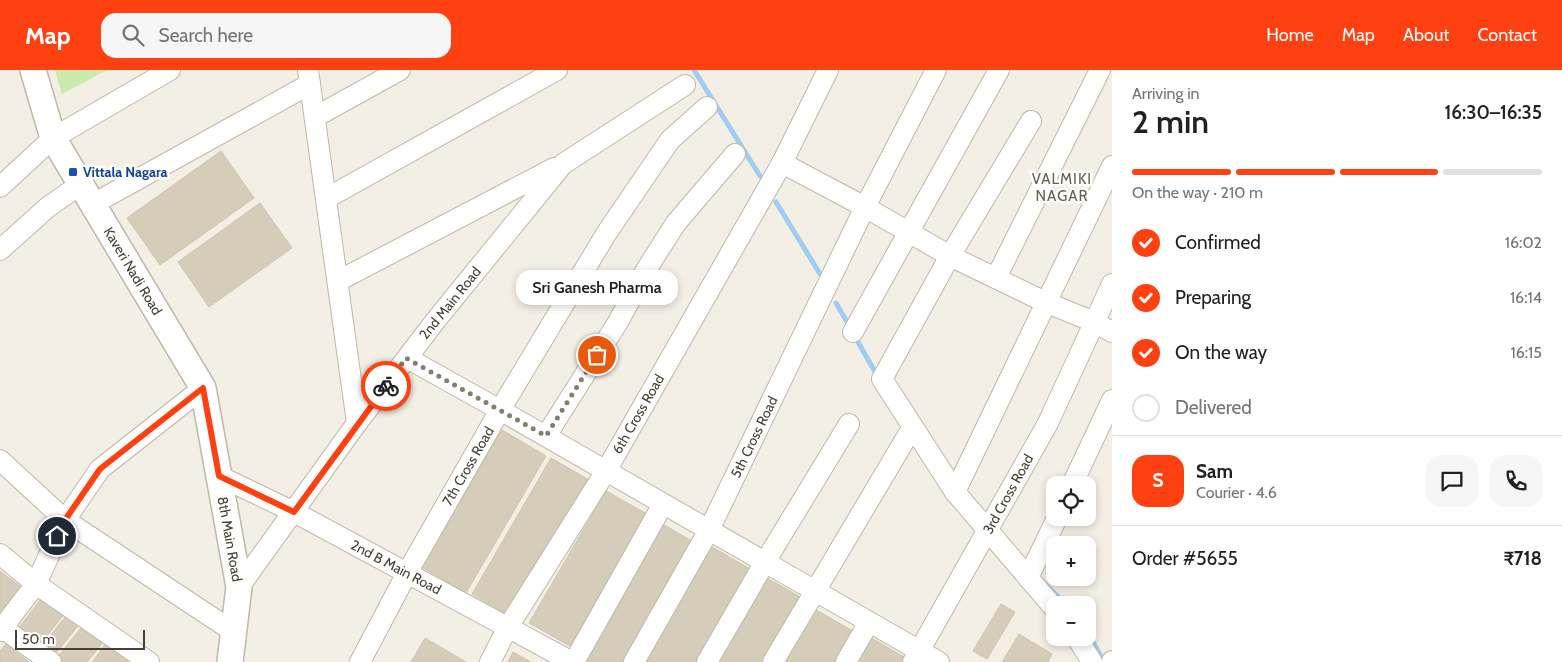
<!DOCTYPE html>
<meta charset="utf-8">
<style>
:root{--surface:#fff;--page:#f6f6f6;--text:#202124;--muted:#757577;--line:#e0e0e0;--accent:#ff4010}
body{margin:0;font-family:Cabin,sans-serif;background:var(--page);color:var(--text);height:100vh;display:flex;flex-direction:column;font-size:19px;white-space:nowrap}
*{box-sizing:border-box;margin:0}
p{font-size:16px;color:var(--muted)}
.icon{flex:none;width:28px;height:28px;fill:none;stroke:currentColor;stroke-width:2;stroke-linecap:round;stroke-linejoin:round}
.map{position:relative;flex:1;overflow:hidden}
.panel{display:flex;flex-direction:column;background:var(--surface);width:450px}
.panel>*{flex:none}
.tools{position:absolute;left:1046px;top:406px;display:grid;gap:10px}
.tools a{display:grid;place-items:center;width:50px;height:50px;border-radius:10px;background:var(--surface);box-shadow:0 2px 8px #0003;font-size:25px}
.scale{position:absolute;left:15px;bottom:12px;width:130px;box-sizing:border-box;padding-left:5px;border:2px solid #464034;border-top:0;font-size:14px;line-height:18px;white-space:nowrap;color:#464034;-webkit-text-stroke:4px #fff;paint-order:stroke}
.pin{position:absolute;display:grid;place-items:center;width:42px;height:42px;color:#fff;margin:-21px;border:2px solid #fff;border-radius:50%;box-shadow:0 1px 5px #0007}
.courier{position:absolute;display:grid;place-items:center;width:50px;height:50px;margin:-25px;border:4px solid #ff4010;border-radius:50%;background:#fff;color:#222;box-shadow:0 1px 6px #0007}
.bubble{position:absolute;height:35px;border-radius:15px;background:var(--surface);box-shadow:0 2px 8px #0003;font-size:16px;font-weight:600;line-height:35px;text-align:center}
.headline em{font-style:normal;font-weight:600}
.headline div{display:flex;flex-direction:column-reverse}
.headline{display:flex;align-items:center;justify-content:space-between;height:85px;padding:0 20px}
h1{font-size:32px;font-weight:600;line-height:38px}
.bar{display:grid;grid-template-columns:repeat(4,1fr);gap:8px 5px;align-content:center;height:60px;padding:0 20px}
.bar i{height:6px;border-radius:4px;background:var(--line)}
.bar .on{background:var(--accent)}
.bar p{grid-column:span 4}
.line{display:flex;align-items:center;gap:12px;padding:0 20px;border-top:1px solid var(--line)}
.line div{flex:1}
.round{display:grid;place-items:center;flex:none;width:52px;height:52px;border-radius:15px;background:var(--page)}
ol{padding:0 20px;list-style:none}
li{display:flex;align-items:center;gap:15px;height:55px}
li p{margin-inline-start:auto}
li .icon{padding:5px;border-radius:50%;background:var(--accent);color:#fff;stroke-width:4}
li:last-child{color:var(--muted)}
li i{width:28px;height:28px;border:2px solid var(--line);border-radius:50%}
header{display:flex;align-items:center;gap:30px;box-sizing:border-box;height:70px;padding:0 25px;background:var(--accent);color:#fff}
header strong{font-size:24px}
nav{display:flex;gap:28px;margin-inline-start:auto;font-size:18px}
.search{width:350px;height:45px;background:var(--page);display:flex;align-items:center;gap:12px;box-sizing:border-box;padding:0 18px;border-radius:15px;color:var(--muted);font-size:19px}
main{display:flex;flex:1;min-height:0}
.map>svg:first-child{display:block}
.green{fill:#cae9ac}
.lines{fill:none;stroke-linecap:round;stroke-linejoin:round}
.stream{stroke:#9fccf2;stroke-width:5}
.building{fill:#d5ccba;stroke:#d0c4ad}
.minor-casing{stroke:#bfb8a7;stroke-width:22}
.tertiary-casing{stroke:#bfb8a7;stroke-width:28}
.minor{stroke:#fff;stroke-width:20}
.tertiary{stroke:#fff;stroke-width:25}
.done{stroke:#837d72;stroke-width:5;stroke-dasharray:0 9}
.route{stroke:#ff4010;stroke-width:6}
.transit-dot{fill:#1a4fb4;stroke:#fff;stroke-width:2}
.labels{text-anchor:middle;stroke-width:5;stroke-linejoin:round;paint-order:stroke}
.transit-label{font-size:14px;font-weight:bold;fill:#164399;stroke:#fff;text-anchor:start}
.street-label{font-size:14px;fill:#464034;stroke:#fff}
.neighbourhood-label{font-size:15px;letter-spacing:1px;fill:#695e4b;stroke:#fff}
</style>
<header>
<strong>Map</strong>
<div class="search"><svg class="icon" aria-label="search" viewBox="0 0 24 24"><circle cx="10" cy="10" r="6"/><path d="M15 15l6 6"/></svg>Search here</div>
<nav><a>Home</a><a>Map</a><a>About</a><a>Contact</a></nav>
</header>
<main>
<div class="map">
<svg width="1112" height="592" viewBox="0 0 1112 592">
<rect width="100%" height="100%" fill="#f3efe5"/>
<path class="green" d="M55,0H107L62,24Z"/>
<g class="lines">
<g class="stream">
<path d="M694,0L760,106"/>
<path d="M776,132L820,204"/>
<path d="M836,233L850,257"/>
<path d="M855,267L878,307"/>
<path d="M1046,515L1067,535"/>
<path d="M1088,563L1104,592"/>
</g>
</g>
<g class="building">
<path d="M221,81L254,128L160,195L127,148Z"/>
<path d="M260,133L292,178L209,237L178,192Z"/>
<path d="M502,360L546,386L466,523L422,497Z"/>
<path d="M551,388L591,411L512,547L472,524Z"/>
<path d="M606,421L647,444L570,576L529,553Z"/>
<path d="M659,452L695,473L625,592H587L580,588Z"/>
<path d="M709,475L755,502L702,592H641Z"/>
<path d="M0,501L21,517L0,545Z"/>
<path d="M762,505L802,528L765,592H711Z"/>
<path d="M45,524L66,542L37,578L16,561Z"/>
<path d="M1001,534L1015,542L987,589L973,581Z"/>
<path d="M811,537L853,561L835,592H779Z"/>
<path d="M69,542L82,551L52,588L40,579Z"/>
<path d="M85,553L106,569L87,592H57L55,590Z"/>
<path d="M1019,564L1052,584L1048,592H1002Z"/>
<path d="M868,566L904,587L901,592H853Z"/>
<path d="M425,568L466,592H411Z"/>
<path d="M107,572L129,589L127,592H92Z"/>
<path d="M6,574L29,592H0V581Z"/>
<path d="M513,582L531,592H508Z"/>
</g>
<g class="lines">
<g class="minor-casing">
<g id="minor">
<path d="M308,0L357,353"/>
<path d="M315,47L400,0"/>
<path d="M1031,51L950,186L882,309L955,422L1055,539"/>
<path d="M782,93L865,137L950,186L1045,232L1094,252L1112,262"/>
<path d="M0,117L53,68L170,0"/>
<path d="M327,128L557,0"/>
<path d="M93,134L310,14"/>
<path d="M0,180L48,137L81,114"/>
<path d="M996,208L1100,0"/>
<path d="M338,211L554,98"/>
<path d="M853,262L999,0"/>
<path d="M407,288L500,340L939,592"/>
<path d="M546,366L618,252L646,200L676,153L735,84"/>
<path d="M0,390L65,450L234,562"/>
<path d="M219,406L294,442L572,592"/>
<path d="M1072,415L1112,330"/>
<path d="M955,422L1112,96"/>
<path d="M0,484L36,514L149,592"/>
<path d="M1028,508L1057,448"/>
<path d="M239,517L357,353L436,250L563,94L685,15"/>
<path d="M2,558L51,592"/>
<path d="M0,561L36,514L65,450L100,399L203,318"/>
<path d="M1077,568L1092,592"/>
<path d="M360,592L407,503L500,340L606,164L670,70L707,37"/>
<path d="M490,592L508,557L606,401L782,93L828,0"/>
<path d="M574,592L663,434"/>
<path d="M634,592L709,460L865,137L936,0"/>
<path d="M707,592L765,492L849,354"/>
<path d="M773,592L912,358"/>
<path d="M846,592L869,552"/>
<path d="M913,592L1048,353L1112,214"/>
<path d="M1112,592V591"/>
</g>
</g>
<g class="tertiary-casing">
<path id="tertiary" d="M33,0L53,68L203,318L239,517L230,592"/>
</g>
<use href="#minor" class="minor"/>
<use href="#tertiary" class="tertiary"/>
</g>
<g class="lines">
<path class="done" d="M386,316L406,288L546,366L597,285"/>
<path class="route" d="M57,466L65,450L100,399L203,318L219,406L294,442L386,316"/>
</g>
<rect class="transit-dot" x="68" y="97" width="10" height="10" rx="2.5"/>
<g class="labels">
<g class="transit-label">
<text x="83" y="107">Vittala Nagara</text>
</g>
<g class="street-label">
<text transform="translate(133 201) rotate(59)" y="5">Kaveri Nadi Road</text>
<text transform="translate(450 233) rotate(-51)" y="5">2nd Main Road</text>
<text transform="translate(638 344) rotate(-60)" y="5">6th Cross Road</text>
<text transform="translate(754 367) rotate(-64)" y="5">5th Cross Road</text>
<text transform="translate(468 396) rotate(-60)" y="5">7th Cross Road</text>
<text transform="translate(1008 424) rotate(-61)" y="5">3rd Cross Road</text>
<text transform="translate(230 469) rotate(80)" y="5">8th Main Road</text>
<text transform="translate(396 497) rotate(28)" y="5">2nd B Main Road</text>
</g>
<g class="neighbourhood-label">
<text x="1062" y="114">VALMIKI<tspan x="1062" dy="17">NAGAR</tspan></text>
</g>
</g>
</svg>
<div class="tools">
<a><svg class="icon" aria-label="locate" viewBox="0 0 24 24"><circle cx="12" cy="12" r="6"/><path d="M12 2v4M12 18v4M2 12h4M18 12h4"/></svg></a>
<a>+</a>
<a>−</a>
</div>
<div class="scale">50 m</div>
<div class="pin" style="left:597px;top:285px;background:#ea580c"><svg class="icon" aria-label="bag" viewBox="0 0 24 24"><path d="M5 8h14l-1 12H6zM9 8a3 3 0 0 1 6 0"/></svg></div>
<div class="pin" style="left:57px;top:466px;background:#1f2937"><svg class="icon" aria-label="home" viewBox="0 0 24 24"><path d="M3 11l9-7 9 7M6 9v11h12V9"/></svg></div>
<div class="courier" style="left:386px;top:316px"><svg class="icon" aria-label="bike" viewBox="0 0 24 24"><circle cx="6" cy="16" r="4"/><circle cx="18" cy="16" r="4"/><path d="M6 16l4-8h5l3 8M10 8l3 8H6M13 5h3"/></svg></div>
<div class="bubble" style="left:516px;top:200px;width:162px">Sri Ganesh Pharma</div>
</div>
<section class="panel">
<div class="headline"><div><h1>2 min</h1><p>Arriving in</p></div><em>16:30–16:35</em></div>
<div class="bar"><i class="on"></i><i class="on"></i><i class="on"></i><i></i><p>On the way · 210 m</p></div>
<ol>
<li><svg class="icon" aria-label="check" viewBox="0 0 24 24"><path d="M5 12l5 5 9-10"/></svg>Confirmed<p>16:02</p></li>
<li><svg class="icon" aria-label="check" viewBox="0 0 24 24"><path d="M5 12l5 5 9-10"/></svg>Preparing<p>16:14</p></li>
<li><svg class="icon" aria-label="check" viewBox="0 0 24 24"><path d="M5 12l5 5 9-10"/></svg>On the way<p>16:15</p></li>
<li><i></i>Delivered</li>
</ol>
<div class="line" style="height:90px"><b class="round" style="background:var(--accent);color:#fff">S</b><div><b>Sam</b><p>Courier · 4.6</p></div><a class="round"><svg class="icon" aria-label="chat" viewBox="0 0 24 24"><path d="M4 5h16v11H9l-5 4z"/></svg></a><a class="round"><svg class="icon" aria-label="phone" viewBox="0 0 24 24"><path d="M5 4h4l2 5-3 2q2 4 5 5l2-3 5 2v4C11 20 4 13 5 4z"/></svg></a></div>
<div class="line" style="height:65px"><div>Order #5655</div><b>₹718</b></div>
</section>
</main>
